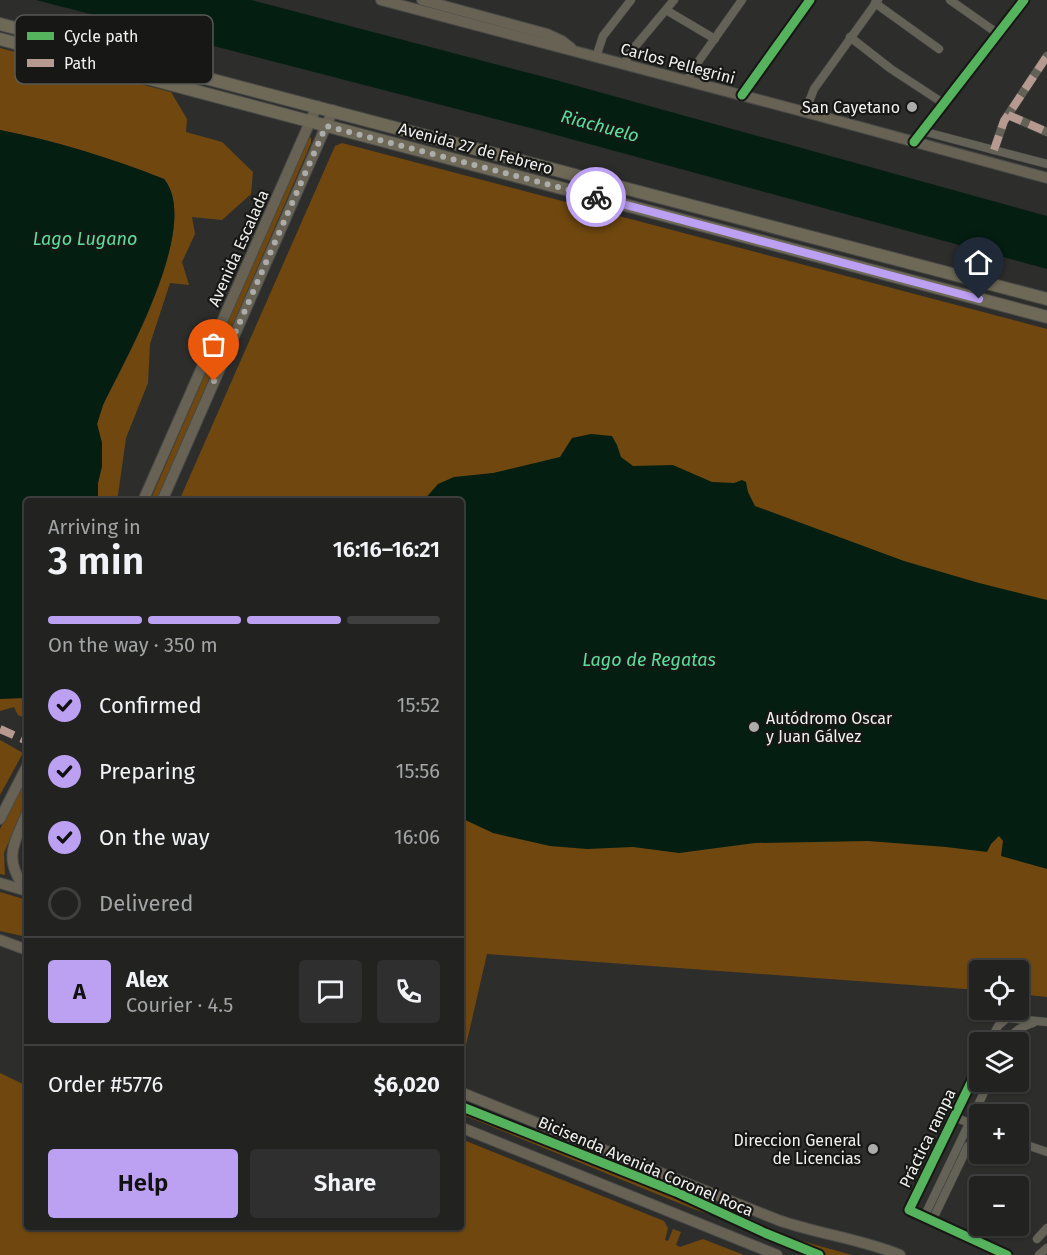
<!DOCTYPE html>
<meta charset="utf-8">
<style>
:root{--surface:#222221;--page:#2e2f2e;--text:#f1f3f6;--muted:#a2a4a5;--line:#3f3f3f;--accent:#bca0f2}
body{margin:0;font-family:"Fira Sans",sans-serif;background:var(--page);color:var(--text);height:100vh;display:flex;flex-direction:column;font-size:22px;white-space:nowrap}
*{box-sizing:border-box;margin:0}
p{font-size:20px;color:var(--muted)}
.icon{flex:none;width:33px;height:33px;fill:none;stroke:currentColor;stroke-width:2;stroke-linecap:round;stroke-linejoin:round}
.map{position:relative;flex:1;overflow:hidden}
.drawer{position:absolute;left:24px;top:498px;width:440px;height:732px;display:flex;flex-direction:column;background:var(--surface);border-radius:6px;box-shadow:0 2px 4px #0004,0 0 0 2px var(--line)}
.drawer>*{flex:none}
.buttons{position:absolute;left:969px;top:960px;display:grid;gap:12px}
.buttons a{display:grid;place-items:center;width:60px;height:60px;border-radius:6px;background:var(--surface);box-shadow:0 2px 4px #0004,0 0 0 2px var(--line);font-size:30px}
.pin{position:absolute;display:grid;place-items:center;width:51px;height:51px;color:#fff;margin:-62px -26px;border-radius:50% 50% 50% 0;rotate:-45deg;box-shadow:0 0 6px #0007}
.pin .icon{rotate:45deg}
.courier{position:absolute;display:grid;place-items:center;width:60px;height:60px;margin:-30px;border:4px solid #bca0f2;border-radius:50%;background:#fff;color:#222;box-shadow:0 2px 8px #0007}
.headline em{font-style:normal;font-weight:600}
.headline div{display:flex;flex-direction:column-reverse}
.headline{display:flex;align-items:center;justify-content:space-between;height:102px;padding:0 24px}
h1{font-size:39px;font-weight:600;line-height:45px}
.bar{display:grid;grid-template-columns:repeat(4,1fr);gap:9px 6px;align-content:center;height:72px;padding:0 24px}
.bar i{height:8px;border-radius:4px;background:var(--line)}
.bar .on{background:var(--accent)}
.bar p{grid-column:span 4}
.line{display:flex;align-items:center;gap:15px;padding:0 24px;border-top:2px solid var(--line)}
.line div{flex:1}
.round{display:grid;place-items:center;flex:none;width:63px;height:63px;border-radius:6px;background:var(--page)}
ol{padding:0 24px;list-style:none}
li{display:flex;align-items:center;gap:18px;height:66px}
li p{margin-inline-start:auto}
li .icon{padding:6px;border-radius:50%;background:var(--accent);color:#111;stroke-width:4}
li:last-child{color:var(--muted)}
li i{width:33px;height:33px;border:3px solid var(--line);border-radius:50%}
.action{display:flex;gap:12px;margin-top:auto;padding:12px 24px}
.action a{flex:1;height:69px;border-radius:6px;background:var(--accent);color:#111;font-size:24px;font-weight:600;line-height:69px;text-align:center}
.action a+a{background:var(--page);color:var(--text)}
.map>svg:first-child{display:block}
.green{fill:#70480f}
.water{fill:#041f11}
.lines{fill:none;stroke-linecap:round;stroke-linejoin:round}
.street-casing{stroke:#484947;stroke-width:9}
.secondary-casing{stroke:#484947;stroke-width:12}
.primary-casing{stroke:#484947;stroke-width:14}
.street{stroke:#646156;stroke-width:8}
.secondary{stroke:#676254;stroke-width:10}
.primary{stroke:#6e6957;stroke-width:12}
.quiet{stroke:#b69a8f;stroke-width:8;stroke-dasharray:15 8;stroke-linecap:butt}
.cycleway-casing{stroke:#171715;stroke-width:13}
.cycleway{stroke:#56b35d;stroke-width:9}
.done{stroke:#acadab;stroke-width:6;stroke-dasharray:0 10.8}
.route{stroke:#bca0f2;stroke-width:8}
.poi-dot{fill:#acadab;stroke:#171715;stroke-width:2}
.labels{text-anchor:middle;stroke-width:4.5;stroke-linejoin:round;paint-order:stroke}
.street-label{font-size:16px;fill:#f1f1ef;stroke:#171715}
.poi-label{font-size:16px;fill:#f1f1ef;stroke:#171715;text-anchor:end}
.water-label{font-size:18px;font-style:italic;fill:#57e19c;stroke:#171715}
.key{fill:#171715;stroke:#585856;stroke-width:1.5}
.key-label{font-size:16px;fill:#f1f1ef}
</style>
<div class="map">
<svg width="1047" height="1255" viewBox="0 0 1047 1255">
<rect width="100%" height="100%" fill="#2d2e2c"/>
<g class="green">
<path d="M0,48L171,92L187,119L186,132L222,142L253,172L251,194L222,220L192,217L195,234L182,262L189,285L170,283L150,344L148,383L126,438L118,495L116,501H98V483L102,466V443L97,424L103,405C126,359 202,225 164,179C111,158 56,141 0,130Z"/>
<path d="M311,137V143L157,501H150L306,142Z"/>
<path d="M342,143L1047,329V997L1019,994L1018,970H980L979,990L487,954L461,1067L460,501H179L335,146Z"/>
<path d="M27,696V719L18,715L14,707L0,711V699Z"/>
<path d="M0,740L23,753L0,795Z"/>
<path d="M27,776V798L4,853L5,875L0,874V829Z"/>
<path d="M0,892L27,900V937L0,931Z"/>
<path d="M0,1073L27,1086V1227H460L461,1139L664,1221L668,1228L665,1240L668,1241L673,1229L681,1232L676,1245L680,1247L703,1239L744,1255H0Z"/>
<path d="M461,1103L726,1210L762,1230L852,1255H810L754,1230L691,1208L461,1114Z"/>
</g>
<g class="water">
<path d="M36,0H251L552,79L1047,216V269L538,130Z"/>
<path d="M0,130C56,141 111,158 164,179C202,225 125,359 103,405L97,424L102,443V466L98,483V501H27V696L25,698L0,699Z"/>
<path d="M591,434L612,436L617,445L621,457L633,466L673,465L712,482L734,483L742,480L746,482L748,492L755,506L904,561L979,583L1047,600V869L1001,856L1003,841L999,836L991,844L987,852L946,847L868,841L755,843L679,853L633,847L587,849L550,846L493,833L461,818L460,501H423L438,484L454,477L493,473L560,457L572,438Z"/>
</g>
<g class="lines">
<g class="street-casing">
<g id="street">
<path d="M950,0L997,33"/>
<path d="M875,3L939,49"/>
<path d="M666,10L715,39"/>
<path d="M850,37L891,69L943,103"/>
<path d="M596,57L603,36L631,0"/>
<path d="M625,65L628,55L674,0"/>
<path d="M687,81L691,72L742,0"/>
<path d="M742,95L810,0"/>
<path d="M805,112L814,89L878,0"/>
<path d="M1008,115L1047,132"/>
<path d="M922,131L1047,164"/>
<path d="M994,150L1004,121L1047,56"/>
<path d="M990,1042L998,1026L1007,1018L1047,1022"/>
<path d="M1008,1042C1013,1031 1021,1027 1033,1023"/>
<path d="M980,1064L909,1210L1007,1255"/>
<path d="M954,1117L980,1127"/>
<path d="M1018,1142L1047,1152"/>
<path d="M924,1217L989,1082"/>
<path d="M932,1221L968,1146"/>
<path d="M1037,1239L1047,1228"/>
<path d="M1039,1255L1047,1248"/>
</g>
</g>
<g class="secondary-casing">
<g id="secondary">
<path d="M381,0L805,112L1047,178"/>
<path d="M422,0L547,34L562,41L571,48"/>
<path d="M914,142L1024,0"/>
<path d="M143,501L317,106"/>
<path d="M162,501L333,110"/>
<path d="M0,819L27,766"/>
<path d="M0,883L27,891"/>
<path d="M26,890C3,859 13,846 27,813"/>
<path d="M0,940L27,950"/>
<path d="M460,1092L778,1220C818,1234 861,1239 900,1255"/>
<path d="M460,1127L777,1255"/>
</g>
</g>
<g class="primary-casing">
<g id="primary">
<path d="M0,24L1047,299"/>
<path d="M0,39L1047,317"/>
</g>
</g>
<use href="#street" class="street"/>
<use href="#secondary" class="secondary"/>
<use href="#primary" class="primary"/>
<g class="quiet">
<path d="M1008,115L1047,132"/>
<path d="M994,150L1004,121L1047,56"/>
<path d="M0,729L27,741"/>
</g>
<g class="cycleway-casing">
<g id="cycleway">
<path d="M742,95L810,0"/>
<path d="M914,142L1024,0"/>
<path d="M980,1064L909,1210L1007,1255"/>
<path d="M460,1106L676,1192L765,1233L819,1255"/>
</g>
</g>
<use href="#cycleway" class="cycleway"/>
</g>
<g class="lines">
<path class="done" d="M214,381L326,126L596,197"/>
<path class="route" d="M596,197L979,299"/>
</g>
<g class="poi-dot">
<circle cx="912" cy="107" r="6"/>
<circle cx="754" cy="727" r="6"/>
<circle cx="873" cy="1149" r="6"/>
</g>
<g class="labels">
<g class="street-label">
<text transform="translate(678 63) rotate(15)" y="6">Carlos Pellegrini</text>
<text transform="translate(476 148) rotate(15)" y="6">Avenida 27 de Febrero</text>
<text transform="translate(238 248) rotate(-66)" y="6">Avenida Escalada</text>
<text transform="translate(927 1138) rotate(-64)" y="6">Práctica rampa</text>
<text transform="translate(646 1166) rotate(23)" y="6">Bicisenda Avenida Coronel Roca</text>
</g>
<g class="poi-label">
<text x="900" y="113">San Cayetano</text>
<text x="766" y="724" text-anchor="start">Autódromo Oscar<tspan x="766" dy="18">y Juan Gálvez</tspan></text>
<text x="861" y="1146">Direccion General<tspan x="861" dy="18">de Licencias</tspan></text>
</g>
<g class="water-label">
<text transform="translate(600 126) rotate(15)" y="6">Riachuelo</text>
<text x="85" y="245">Lago Lugano</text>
<text x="649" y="666">Lago de Regatas</text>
</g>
</g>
<rect x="15" y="15" width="198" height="69" rx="9" class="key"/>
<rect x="27" y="32" width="27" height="8" fill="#56b35d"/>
<rect x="27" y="59" width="27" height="8" fill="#b69a8f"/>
<g class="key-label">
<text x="64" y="42">Cycle path</text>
<text x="64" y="69">Path</text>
</g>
</svg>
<div class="buttons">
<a><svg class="icon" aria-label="locate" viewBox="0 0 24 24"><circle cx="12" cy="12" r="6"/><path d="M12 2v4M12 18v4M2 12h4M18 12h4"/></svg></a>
<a><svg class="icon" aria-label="layers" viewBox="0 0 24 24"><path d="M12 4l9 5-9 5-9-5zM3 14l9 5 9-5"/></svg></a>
<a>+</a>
<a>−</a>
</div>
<div class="pin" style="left:214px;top:381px;background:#ea580c"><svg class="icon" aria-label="bag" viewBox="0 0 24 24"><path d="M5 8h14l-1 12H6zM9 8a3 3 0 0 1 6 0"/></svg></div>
<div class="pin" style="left:979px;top:299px;background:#1f2937"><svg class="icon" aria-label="home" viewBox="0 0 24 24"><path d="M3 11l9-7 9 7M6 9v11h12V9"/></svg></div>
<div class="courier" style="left:596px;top:197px"><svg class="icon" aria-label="bike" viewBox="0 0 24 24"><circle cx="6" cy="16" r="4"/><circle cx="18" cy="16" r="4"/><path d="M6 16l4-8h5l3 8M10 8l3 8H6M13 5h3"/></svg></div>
<section class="drawer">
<div class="headline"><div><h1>3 min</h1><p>Arriving in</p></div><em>16:16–16:21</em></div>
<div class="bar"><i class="on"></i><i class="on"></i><i class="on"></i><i></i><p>On the way · 350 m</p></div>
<ol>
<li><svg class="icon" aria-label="check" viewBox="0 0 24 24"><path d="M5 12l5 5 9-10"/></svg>Confirmed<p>15:52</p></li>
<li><svg class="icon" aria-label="check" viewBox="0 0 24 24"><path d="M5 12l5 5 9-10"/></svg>Preparing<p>15:56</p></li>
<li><svg class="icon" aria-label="check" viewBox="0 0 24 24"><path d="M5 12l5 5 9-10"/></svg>On the way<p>16:06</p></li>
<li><i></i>Delivered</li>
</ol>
<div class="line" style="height:108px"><b class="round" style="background:var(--accent);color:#111">A</b><div><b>Alex</b><p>Courier · 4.5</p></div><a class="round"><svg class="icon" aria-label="chat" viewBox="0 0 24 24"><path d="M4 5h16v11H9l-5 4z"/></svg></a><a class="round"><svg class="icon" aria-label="phone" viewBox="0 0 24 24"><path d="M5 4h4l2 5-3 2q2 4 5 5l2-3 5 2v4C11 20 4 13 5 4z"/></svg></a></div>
<div class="line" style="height:78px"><div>Order #5776</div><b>$6,020</b></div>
<div class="action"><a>Help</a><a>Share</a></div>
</section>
</div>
